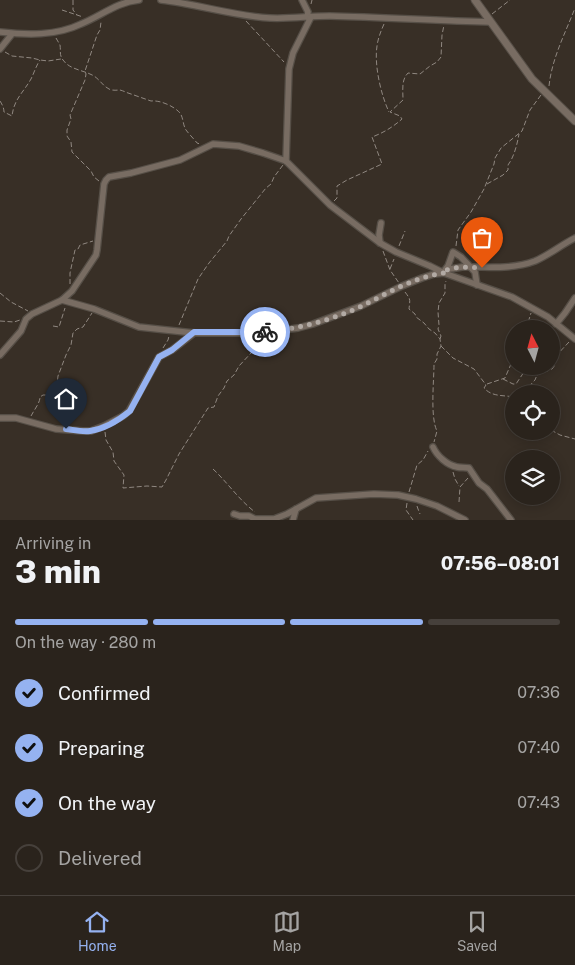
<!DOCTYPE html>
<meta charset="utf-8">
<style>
:root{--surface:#2a231c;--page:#362f29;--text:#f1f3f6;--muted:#a5a4a3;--line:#46403b;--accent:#95b2f1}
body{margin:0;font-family:"Public Sans",sans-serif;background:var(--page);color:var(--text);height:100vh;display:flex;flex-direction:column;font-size:19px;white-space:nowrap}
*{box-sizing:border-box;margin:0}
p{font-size:16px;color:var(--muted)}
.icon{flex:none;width:28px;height:28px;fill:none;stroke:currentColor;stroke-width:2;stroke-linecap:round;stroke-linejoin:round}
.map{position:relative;height:520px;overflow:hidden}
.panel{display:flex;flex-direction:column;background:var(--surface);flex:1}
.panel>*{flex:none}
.needle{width:32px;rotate:354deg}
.fabs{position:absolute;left:505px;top:320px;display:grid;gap:10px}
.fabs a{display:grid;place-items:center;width:55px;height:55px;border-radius:50%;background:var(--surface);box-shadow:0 2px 12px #0003,0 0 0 1px var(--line);font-size:25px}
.pin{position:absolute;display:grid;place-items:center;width:42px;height:42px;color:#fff;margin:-51px -21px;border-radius:50% 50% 50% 0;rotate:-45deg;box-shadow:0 0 5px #0007}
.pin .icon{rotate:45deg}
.courier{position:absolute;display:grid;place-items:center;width:50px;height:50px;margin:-25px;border:4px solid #95b2f1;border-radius:50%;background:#fff;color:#222;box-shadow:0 1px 6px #0007}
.summary em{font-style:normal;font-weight:800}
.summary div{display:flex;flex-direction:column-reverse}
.summary{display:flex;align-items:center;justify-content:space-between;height:85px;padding:0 15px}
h1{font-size:32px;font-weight:800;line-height:38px}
.bar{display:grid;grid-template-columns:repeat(4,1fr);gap:8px 5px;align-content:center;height:60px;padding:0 15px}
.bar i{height:6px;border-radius:4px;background:var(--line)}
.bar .active{background:var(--accent)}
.bar p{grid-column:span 4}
ol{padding:0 15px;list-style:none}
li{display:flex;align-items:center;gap:15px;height:55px}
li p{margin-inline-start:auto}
li .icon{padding:5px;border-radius:50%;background:var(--accent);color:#111;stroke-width:4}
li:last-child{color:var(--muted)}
li i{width:28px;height:28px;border:2px solid var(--line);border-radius:50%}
.menu{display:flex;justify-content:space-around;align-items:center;height:70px;border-top:1px solid var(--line);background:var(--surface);font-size:14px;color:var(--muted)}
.menu a{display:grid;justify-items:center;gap:2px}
.menu .active{color:var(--accent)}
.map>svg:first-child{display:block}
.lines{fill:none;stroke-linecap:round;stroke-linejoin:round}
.minor-casing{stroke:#564f47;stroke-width:8}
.tertiary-casing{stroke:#564f47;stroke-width:9}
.path{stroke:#908881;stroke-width:1;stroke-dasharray:5 2.5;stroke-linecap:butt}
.minor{stroke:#786c62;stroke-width:5.5}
.tertiary{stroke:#786c62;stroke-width:7}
.done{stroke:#b2aaa4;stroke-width:5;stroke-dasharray:0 9}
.route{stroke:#95b2f1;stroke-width:6}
</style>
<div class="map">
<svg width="575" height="520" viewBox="0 0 575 520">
<rect width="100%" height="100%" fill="#382f26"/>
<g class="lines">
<g class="minor-casing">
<g id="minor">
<path d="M161,0C198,4 233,16 270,18C290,19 310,16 330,16C384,17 437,21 490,22"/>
<path d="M302,0L308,12L307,17"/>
<path d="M0,32C27,35 56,36 81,24C101,16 117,2 139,0"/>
<path d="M0,49L12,34"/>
<path d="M286,161L289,69L293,53L311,17"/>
<path d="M380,243L379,235L381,223"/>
<path d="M447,269C454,269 462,266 470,267C491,267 514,269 535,261C549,255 561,245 575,238"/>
<path d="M445,270L448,266L453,252L461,257L475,272L477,285"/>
<path d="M62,300L94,309L139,327L194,333H260L298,328L313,324L361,306L402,286L422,278L434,274L444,273L512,297L548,317L575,339"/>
<path d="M556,324L565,313L575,298"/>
<path d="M0,355L21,331L26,319L32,314L62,300L72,291L96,255L97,250L104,184L106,180L109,177L131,173L180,160L213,144L239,146L263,153L286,161L330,205L380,243L396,252L430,266L444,273"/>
<path d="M0,418H16L56,429L83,431H91L104,426L123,416L129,411L159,357L172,350L194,333"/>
<path d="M433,447C437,456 447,465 457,467C461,468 465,467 469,468L479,483L487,489L511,520"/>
<path d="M234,514L240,516H249L255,519H274L287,514L316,498L374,494L398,495L416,499L437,506L465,520"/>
<path d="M293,520L296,509"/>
</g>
</g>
<g class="tertiary-casing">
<path id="tertiary" d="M475,0L532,79L575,121"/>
</g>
<g class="path">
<path d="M73,0V10L77,15"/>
<path d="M311,4L312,0"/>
<path d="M62,10L83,17"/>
<path d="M492,14L510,0"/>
<path d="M246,21L284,62"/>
<path d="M384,24C381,31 378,38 377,46C374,65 381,95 389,112"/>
<path d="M56,38C57,40 59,43 60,45C61,51 59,55 63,60C70,70 84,70 94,76C100,80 103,86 109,89C113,91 117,90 120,90C124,91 127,93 131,94L151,101C160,100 174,106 180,113C183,117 183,124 185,128C185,130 195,140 197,143L200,144"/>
<path d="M5,52L12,56L32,58L40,60L48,61L61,59"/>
<path d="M549,86C552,58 565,34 575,8"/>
<path d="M0,101C2,104 4,108 4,112L12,116C14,99 23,93 31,79C34,73 36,66 40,60"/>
<path d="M99,181L94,177L91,171L72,152L71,142L67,136V130L71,119L70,115L85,80L86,74L85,71L97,35L100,30L101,22"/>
<path d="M487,184L503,175L508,170V165C514,157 517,145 519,134"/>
<path d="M334,201L337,198V186L347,180L382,164L372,137C383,133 393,127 402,119L400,116L390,112L403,100C403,91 401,80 408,73L420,74L430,66L437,62L441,57L442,35L444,25"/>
<path d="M399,246L405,231"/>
<path d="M456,246L458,230L471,212L484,189L494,164L495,158L501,148L522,131L530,110L541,95"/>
<path d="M383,251L390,270L399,283"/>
<path d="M390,269L394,259"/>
<path d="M70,284V273L75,250L78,249L80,245L93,241"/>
<path d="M405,292C411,300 410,299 409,309L415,314L416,317L424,323L429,329L435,333L440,339L441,346L437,354V359L434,364C434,381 430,417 437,431L434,442"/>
<path d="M0,293L11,302L28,311"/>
<path d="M0,321L14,322L20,320"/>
<path d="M179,325L198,279L209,263L227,241L229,236L241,219L266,188L271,184L274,177L283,165"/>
<path d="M53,326L59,327L65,308"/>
<path d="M526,329L531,313"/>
<path d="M440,339L441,336L438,329L439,325L438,312L439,303L445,293V284L446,281"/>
<path d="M441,346L453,358L474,369L486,385L484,388C492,397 503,395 514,397"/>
<path d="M163,348L168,340L169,336"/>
<path d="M532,366L535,372L540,374"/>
<path d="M503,379L513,384H516L528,366"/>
<path d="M487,384L505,378L514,357"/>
<path d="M526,394L532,383L535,380L537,375L552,369L555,365L554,358L569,342"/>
<path d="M31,416C34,410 40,403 40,397L43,395H55L56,393L58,376L66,355L71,345L73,333L77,329L83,327L92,313"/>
<path d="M67,424L69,397"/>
<path d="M551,430L560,435L575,439"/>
<path d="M105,432L106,440L113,452L114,461L124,475L123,488L147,486L162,487L166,480L179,454L208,408L214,407L218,396L224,388L227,381L234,375L239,366L264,339"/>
<path d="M213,469C228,483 239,500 255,512"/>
<path d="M453,472L455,479L459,486"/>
<path d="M409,492L417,465L423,460L428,451"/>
<path d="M459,502L460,487L468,478"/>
<path d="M407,503L406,510L413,520"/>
<path d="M417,506L418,509L420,514"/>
</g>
<use href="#minor" class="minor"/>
<use href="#tertiary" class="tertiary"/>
</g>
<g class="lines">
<path class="done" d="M265,332C298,329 332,320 362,306C388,293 414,277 444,273L442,272C452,266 471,267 482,268"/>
<path class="route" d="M66,429C74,430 82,432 90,431C104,429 119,420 130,411L159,357L172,350L194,332H265"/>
</g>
</svg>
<div class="fabs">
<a><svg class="needle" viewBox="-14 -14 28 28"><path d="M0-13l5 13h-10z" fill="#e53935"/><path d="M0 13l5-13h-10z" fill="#a5a4a3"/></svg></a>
<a><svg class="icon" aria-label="locate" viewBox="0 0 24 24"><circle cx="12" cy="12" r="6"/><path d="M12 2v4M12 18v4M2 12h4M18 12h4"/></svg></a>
<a><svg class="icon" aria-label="layers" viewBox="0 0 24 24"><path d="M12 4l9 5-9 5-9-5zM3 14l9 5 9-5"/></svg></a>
</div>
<div class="pin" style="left:482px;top:268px;background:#ea580c"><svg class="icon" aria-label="bag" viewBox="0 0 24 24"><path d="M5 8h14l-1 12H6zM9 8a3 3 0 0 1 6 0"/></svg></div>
<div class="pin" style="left:66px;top:429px;background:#1f2937"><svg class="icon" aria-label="home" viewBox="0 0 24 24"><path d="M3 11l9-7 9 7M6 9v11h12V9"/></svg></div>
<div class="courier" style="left:265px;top:332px"><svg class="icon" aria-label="bike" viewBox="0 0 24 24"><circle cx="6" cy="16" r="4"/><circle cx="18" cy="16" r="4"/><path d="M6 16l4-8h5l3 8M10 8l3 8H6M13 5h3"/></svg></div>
</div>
<section class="panel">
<div class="summary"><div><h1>3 min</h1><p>Arriving in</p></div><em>07:56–08:01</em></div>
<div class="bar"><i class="active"></i><i class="active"></i><i class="active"></i><i></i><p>On the way · 280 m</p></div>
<ol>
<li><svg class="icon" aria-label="check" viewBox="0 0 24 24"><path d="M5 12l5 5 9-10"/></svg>Confirmed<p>07:36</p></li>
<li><svg class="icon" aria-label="check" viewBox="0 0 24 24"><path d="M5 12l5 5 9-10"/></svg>Preparing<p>07:40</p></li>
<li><svg class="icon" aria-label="check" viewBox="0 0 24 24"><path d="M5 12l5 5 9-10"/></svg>On the way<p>07:43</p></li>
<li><i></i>Delivered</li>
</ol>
</section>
<nav class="menu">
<a class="active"><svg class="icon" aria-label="home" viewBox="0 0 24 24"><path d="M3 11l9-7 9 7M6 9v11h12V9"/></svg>Home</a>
<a><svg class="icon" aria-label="map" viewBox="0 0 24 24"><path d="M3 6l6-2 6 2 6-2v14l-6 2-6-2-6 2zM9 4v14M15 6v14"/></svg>Map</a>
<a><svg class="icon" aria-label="saved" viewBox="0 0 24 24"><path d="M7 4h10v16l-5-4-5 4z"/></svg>Saved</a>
</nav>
